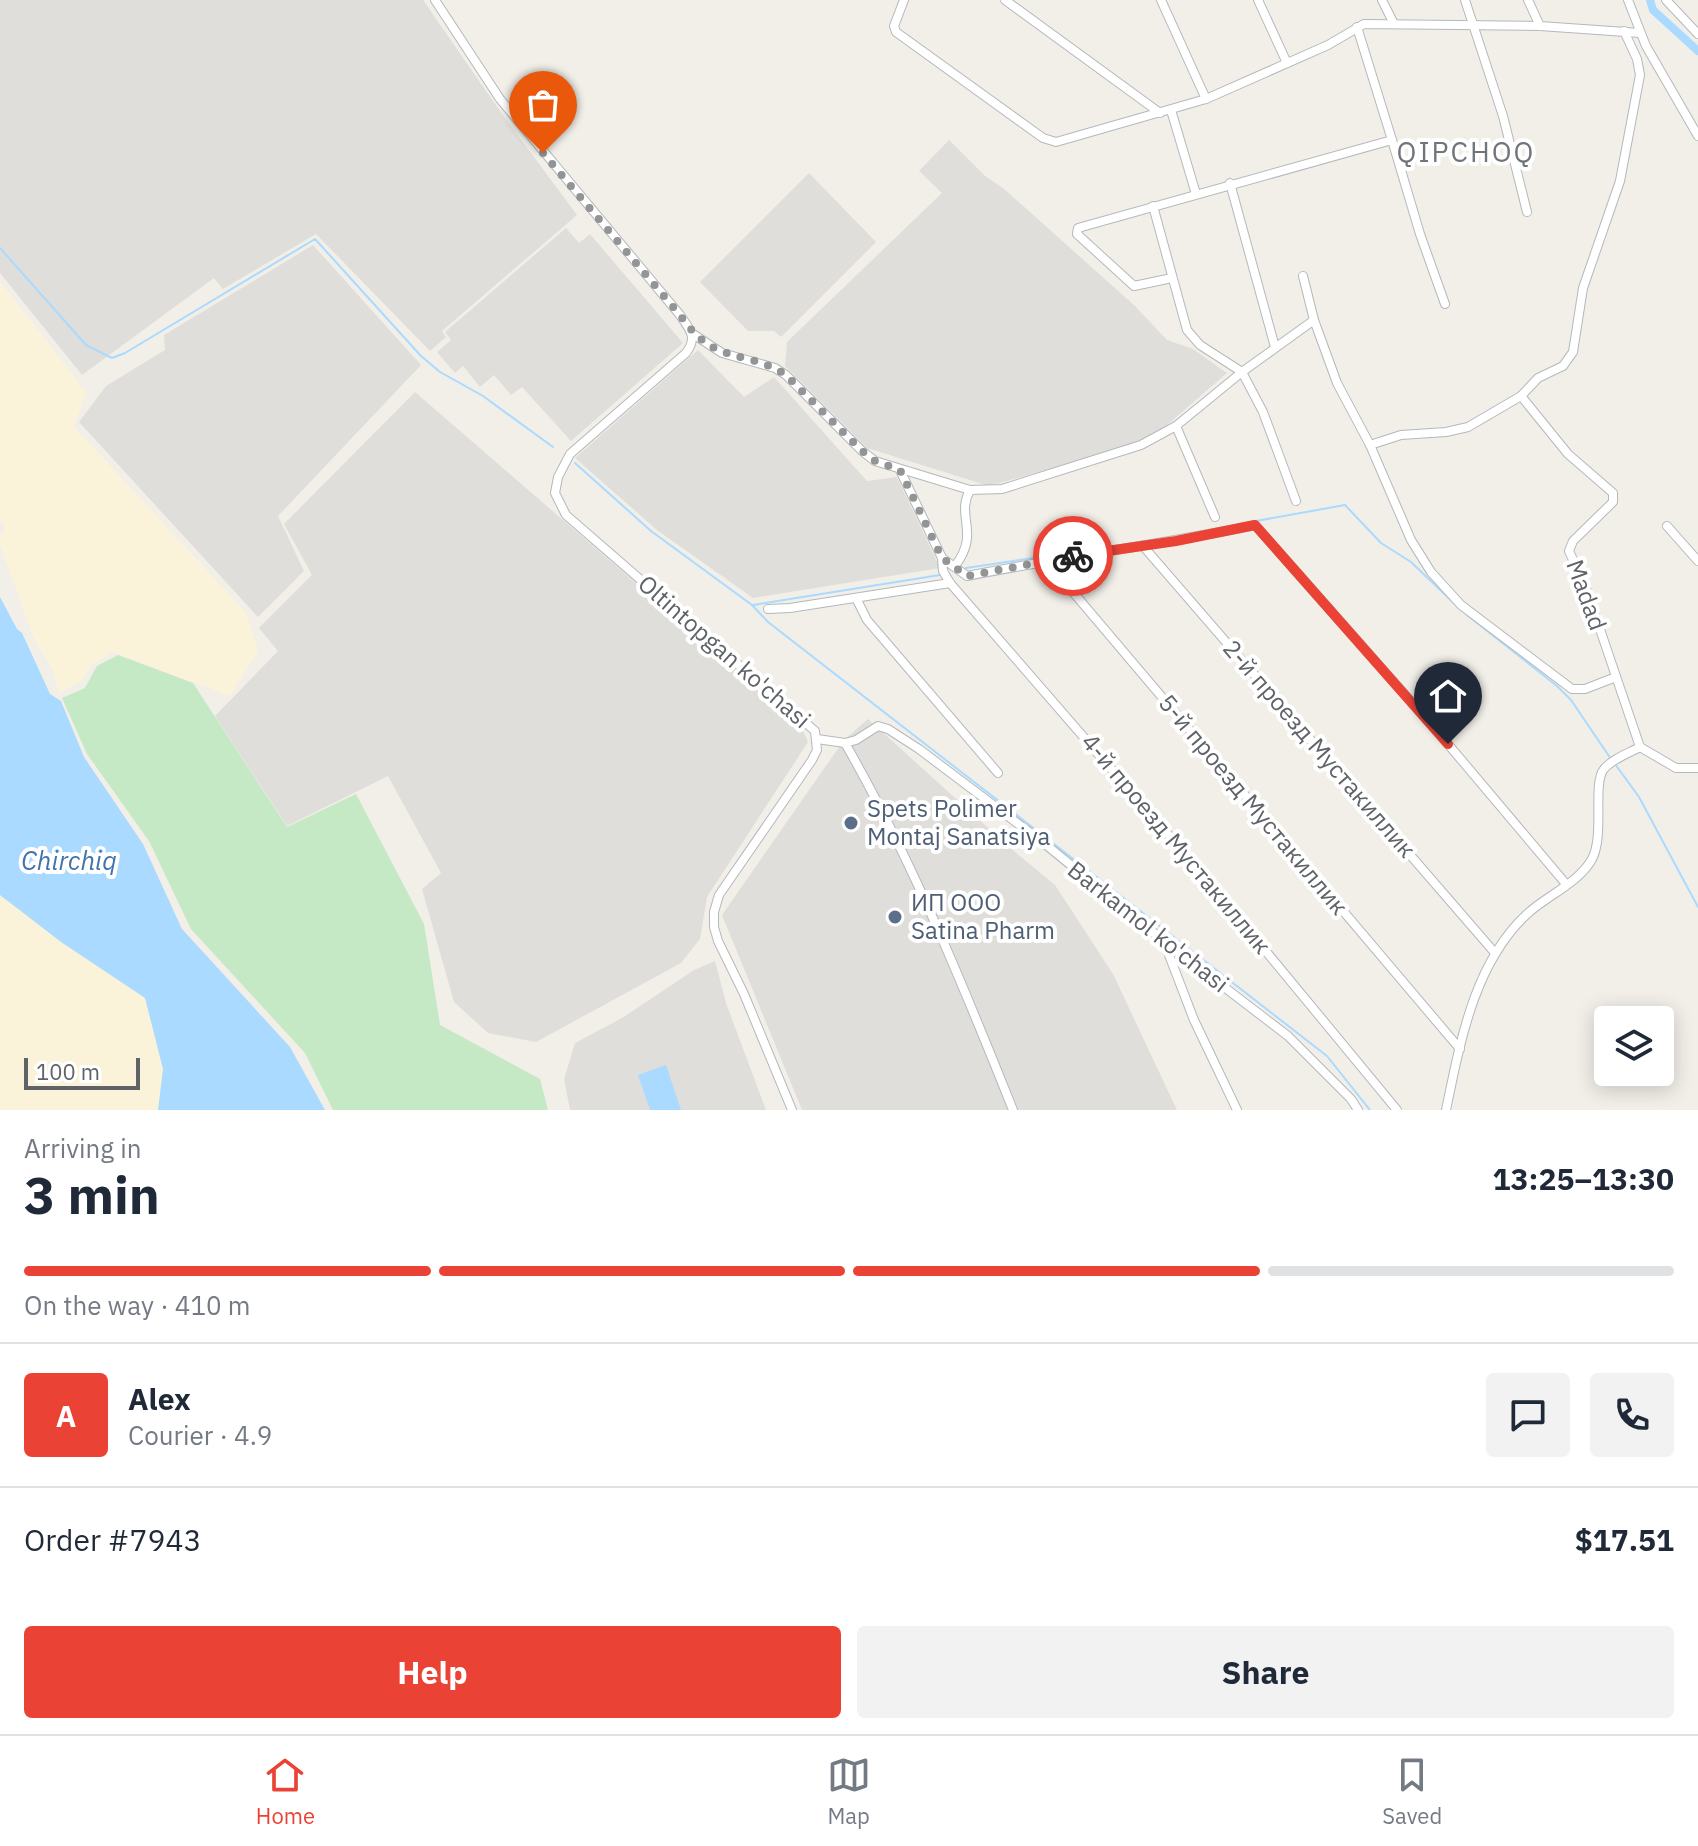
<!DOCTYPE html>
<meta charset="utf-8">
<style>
:root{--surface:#fff;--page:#f2f2f3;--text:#1f2937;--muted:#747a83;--line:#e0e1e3;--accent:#ea4335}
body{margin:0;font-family:"IBM Plex Sans",sans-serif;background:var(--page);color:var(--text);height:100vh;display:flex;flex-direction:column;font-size:30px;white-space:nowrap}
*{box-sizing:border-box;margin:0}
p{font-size:26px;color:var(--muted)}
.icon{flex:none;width:44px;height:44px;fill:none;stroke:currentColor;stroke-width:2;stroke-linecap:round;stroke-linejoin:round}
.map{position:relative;height:1110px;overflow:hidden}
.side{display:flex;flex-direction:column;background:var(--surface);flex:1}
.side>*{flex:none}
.buttons{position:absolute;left:1594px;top:1006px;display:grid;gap:16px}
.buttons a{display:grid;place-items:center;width:80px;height:80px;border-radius:8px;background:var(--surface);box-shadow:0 4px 20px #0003;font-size:40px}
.scale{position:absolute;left:24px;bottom:20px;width:116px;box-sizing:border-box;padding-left:8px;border:4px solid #5f6368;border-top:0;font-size:22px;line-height:28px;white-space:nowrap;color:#5f6368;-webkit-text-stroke:6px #fff;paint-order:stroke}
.pin{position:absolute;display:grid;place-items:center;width:68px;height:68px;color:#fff;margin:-82px -34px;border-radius:50% 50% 50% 0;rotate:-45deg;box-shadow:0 0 8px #0007}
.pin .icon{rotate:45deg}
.courier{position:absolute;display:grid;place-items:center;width:80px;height:80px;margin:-40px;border:6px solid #ea4335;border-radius:50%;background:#fff;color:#222;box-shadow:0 2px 10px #0007}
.head em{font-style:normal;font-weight:800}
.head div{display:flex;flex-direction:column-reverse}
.head{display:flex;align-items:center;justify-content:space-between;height:136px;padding:0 24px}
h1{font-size:52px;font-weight:800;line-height:60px}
.bar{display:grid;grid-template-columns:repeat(4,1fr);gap:12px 8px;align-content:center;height:96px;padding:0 24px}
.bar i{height:10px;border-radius:6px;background:var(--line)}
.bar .current{background:var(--accent)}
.bar p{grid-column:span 4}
.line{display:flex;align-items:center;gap:20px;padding:0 24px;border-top:2px solid var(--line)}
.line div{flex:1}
.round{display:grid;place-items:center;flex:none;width:84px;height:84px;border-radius:8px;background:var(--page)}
.primary-button{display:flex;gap:16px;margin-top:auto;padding:16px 24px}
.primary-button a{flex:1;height:92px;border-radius:8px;background:var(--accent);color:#fff;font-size:32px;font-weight:800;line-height:92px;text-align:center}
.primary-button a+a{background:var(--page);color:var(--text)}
.tab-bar{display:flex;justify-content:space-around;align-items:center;height:112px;border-top:2px solid var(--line);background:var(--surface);font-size:22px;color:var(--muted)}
.tab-bar a{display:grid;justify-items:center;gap:4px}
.tab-bar .current{color:var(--accent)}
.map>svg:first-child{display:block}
.industrial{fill:#e0deda}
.green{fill:#c5e8c5}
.sand{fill:#fbf3d9}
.water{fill:#aadaff}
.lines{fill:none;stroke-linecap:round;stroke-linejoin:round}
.stream{stroke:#aadaff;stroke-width:2}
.canal{stroke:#aadaff;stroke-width:8}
.minor-casing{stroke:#b5b8bc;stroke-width:10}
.minor{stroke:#fff;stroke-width:8}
.done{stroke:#929495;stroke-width:8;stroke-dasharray:0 14.4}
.route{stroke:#ea4335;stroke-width:10}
.service-dot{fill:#5c6f8a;stroke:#fff;stroke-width:3}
.labels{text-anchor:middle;stroke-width:8;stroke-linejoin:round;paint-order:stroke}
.street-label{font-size:24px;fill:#5f6368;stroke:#fff}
.service-label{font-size:24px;fill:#4e5e75;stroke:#fff;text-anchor:start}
.water-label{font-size:26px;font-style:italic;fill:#4174aa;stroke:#fff}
.quarter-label{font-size:28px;letter-spacing:2px;fill:#70757a;stroke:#fff}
</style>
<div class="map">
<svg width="1698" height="1110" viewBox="0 0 1698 1110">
<rect width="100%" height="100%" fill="#f1efe8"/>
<g class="industrial">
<path d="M0,0H423L502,114L577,215L442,331L446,337L430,351L316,234L223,289L214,278L82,375L0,273Z"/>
<path d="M949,140L985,176L1003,188L1135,306L1167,340L1193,349L1227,373L1166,426L1127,447L989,486L867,448L785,366L787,342L942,193L919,171Z"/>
<path d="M809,173L876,242L781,337L774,331H748L700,282Z"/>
<path d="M566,228L579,243L590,234L683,343L571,441L522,387L511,395L494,375L480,387L463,366L455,373L437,352L451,340L445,332Z"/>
<path d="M313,245L421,365L278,516L304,571L258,617L79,422L106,386L165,350L164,335Z"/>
<path d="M698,350L744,397L774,377L867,481L897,477L940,568L753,598L657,530L575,458Z"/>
<path d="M415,392L801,726L808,742L707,897L700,939L681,963L536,1042L488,1033L454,1002L422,889L441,873L388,776L287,826L215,716L278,651L259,628L312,575L284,524Z"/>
<path d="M868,719L1008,846L1055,885L1113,974L1177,1110H802L722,915L844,740Z"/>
<path d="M715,961L726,1003L766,1110H570L564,1079L575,1043L622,1018L694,970Z"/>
</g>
<path class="green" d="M118,655L193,683L287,827L356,794L424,924L440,1025L540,1079L548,1110H333L305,1053L191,929L149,841L87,754L62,698L85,688L97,666Z"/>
<g class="sand">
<path d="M0,282L86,392L74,427L246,613L258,651L230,696L112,652L91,666L81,681L59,693L52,668L34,638L0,545V536L5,528L0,520Z"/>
<path d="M0,897L163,993L258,1110H0Z"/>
</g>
<g class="water">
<path d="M0,597L17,629L22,633L50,694L61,701L84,757L143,844L182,929L290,1047L325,1110H158L163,1069L145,998L61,942L0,895Z"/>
<path d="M666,1065L681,1110H650L638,1075Z"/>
</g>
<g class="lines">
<g class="stream">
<path d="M0,248L86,345L112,358L125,353L315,239L421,356L440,372L483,396L553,447"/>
<path d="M575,463L651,531L752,605L768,622L1327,1056L1370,1110"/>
<path d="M1256,521L1345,505L1381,543L1411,562L1459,608"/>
<path d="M966,568L1147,541"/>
<path d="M753,605L940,575"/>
<path d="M1467,615L1557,686L1571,700L1611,759"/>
<path d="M1615,764L1639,797L1698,907"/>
</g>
<path class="canal" d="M1650,0L1653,10L1698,51"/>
<g class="minor-casing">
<g id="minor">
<path d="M435,0L500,99L680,315C690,330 698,337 686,353L570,454L558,477L555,493L566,515L815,731L817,750L812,760L719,895L714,912V927L718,941L744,994L792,1110"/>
<path d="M904,0L894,26L896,32L1043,138L1056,142L1206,99L1328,45L1364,24L1540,26L1640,33"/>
<path d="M1005,0L1160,113"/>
<path d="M1161,0L1206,99"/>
<path d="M1258,0L1287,63"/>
<path d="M1382,0L1394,24"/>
<path d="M1465,0L1503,116L1527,212"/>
<path d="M1528,0L1540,26"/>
<path d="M1628,0L1646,46L1698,136"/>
<path d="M1666,0L1698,34"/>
<path d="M1357,27L1392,140"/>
<path d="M1171,110L1196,194"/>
<path d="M1230,183L1275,347"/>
<path d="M1153,206L1187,330L1200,345L1242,372L1263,412L1296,501"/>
<path d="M1303,276L1314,320L1337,383L1370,445L1411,540L1431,572L1461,605L1572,689H1585L1616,677"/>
<path d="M1172,278L1134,286L1077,234L1078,228L1392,140L1420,234L1445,304"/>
<path d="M693,334L722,353L775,368L786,375L862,451L875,461L970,490L1002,489L1141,445L1176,426L1242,372L1314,320"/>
<path d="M1521,396L1568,454L1613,493V502L1573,541L1569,551L1587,591L1640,747"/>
<path d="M1176,426L1215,517"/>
<path d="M1370,445L1401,435L1446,432L1468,427L1521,396L1538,378L1563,366L1573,352L1583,288L1620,181L1640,75L1637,59L1624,31"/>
<path d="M900,470L942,558L943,571L950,583L1198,869L1397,1110"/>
<path d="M1667,526L1698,561"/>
<path d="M1143,546L1495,953"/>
<path d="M942,558L967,576C1063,557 1159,545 1255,525L1431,724L1566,884"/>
<path d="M1051,559L1056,572L1460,1049"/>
<path d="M955,566C981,532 955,517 970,490"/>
<path d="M856,598L867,620L998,773"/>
<path d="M768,609L790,608L950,583"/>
<path d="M817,739L845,743C912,860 963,985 1013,1110"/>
<path d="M845,743L856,740L878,726L888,729L919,749L1045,844L1164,941L1288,1036L1351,1099L1358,1110"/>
<path d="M1164,942L1194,1020L1237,1110"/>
<path d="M1446,1110C1460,1043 1474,963 1527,914C1546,896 1579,883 1592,859C1605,835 1592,783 1604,769C1612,759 1629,753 1640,747L1676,768H1698"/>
</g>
</g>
<use href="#minor" class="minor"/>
</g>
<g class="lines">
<path class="done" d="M543,153L680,315C715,367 745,348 786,375L862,451L875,461L900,470L942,558L967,576L1073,556"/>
<path class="route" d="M1073,556L1176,541L1255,525L1448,744"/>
</g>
<g class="service-dot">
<circle cx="851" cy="823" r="8"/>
<circle cx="895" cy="917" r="8"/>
</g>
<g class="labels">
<g class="street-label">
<text transform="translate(1586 595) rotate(70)" y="8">Madad</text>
<text transform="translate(724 652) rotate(41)" y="8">Oltintopgan ko'chasi</text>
<text transform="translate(1319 749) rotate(49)" y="8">2-й проезд Мустакиллик</text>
<text transform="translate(1253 805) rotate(50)" y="8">5-й проезд Мустакиллик</text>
<text transform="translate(1176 844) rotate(50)" y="8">4-й проезд Мустакиллик</text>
<text transform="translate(1148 927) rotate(38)" y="8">Barkamol ko'chasi</text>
</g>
<g class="service-label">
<text x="867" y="817">Spets Polimer<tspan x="867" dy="28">Montaj Sanatsiya</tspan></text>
<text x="911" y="911">ИП ООО<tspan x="911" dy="28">Satina Pharm</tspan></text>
</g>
<g class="water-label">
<text x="69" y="870">Chirchiq</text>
</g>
<g class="quarter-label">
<text x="1466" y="162">QIPCHOQ</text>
</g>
</g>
</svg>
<div class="buttons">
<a><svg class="icon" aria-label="layers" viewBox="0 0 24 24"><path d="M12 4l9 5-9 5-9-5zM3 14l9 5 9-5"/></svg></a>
</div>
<div class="scale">100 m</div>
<div class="pin" style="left:543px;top:153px;background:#ea580c"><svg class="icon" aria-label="bag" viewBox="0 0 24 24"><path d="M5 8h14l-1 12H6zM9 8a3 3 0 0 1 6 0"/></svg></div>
<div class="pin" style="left:1448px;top:744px;background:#1f2937"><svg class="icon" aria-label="home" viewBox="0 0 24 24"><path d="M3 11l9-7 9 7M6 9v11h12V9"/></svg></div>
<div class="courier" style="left:1073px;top:556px"><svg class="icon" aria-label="bike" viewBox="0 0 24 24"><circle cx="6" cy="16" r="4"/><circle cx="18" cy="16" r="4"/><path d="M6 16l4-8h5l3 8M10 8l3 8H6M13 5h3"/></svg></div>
</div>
<section class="side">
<div class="head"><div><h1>3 min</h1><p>Arriving in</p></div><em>13:25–13:30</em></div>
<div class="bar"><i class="current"></i><i class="current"></i><i class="current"></i><i></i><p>On the way · 410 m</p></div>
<div class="line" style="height:144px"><b class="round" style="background:var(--accent);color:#fff">A</b><div><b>Alex</b><p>Courier · 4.9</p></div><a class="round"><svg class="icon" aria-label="chat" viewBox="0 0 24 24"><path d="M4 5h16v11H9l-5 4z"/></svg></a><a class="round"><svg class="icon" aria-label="phone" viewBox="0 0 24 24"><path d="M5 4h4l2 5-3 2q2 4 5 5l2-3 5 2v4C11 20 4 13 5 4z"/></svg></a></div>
<div class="line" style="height:104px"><div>Order #7943</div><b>$17.51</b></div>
<div class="primary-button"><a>Help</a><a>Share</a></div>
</section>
<nav class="tab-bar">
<a class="current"><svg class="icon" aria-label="home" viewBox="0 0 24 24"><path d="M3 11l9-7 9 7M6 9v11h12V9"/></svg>Home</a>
<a><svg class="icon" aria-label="map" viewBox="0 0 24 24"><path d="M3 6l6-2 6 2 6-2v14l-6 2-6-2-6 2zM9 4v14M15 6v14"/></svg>Map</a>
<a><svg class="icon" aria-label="saved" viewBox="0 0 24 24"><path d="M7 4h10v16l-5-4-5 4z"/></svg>Saved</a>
</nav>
